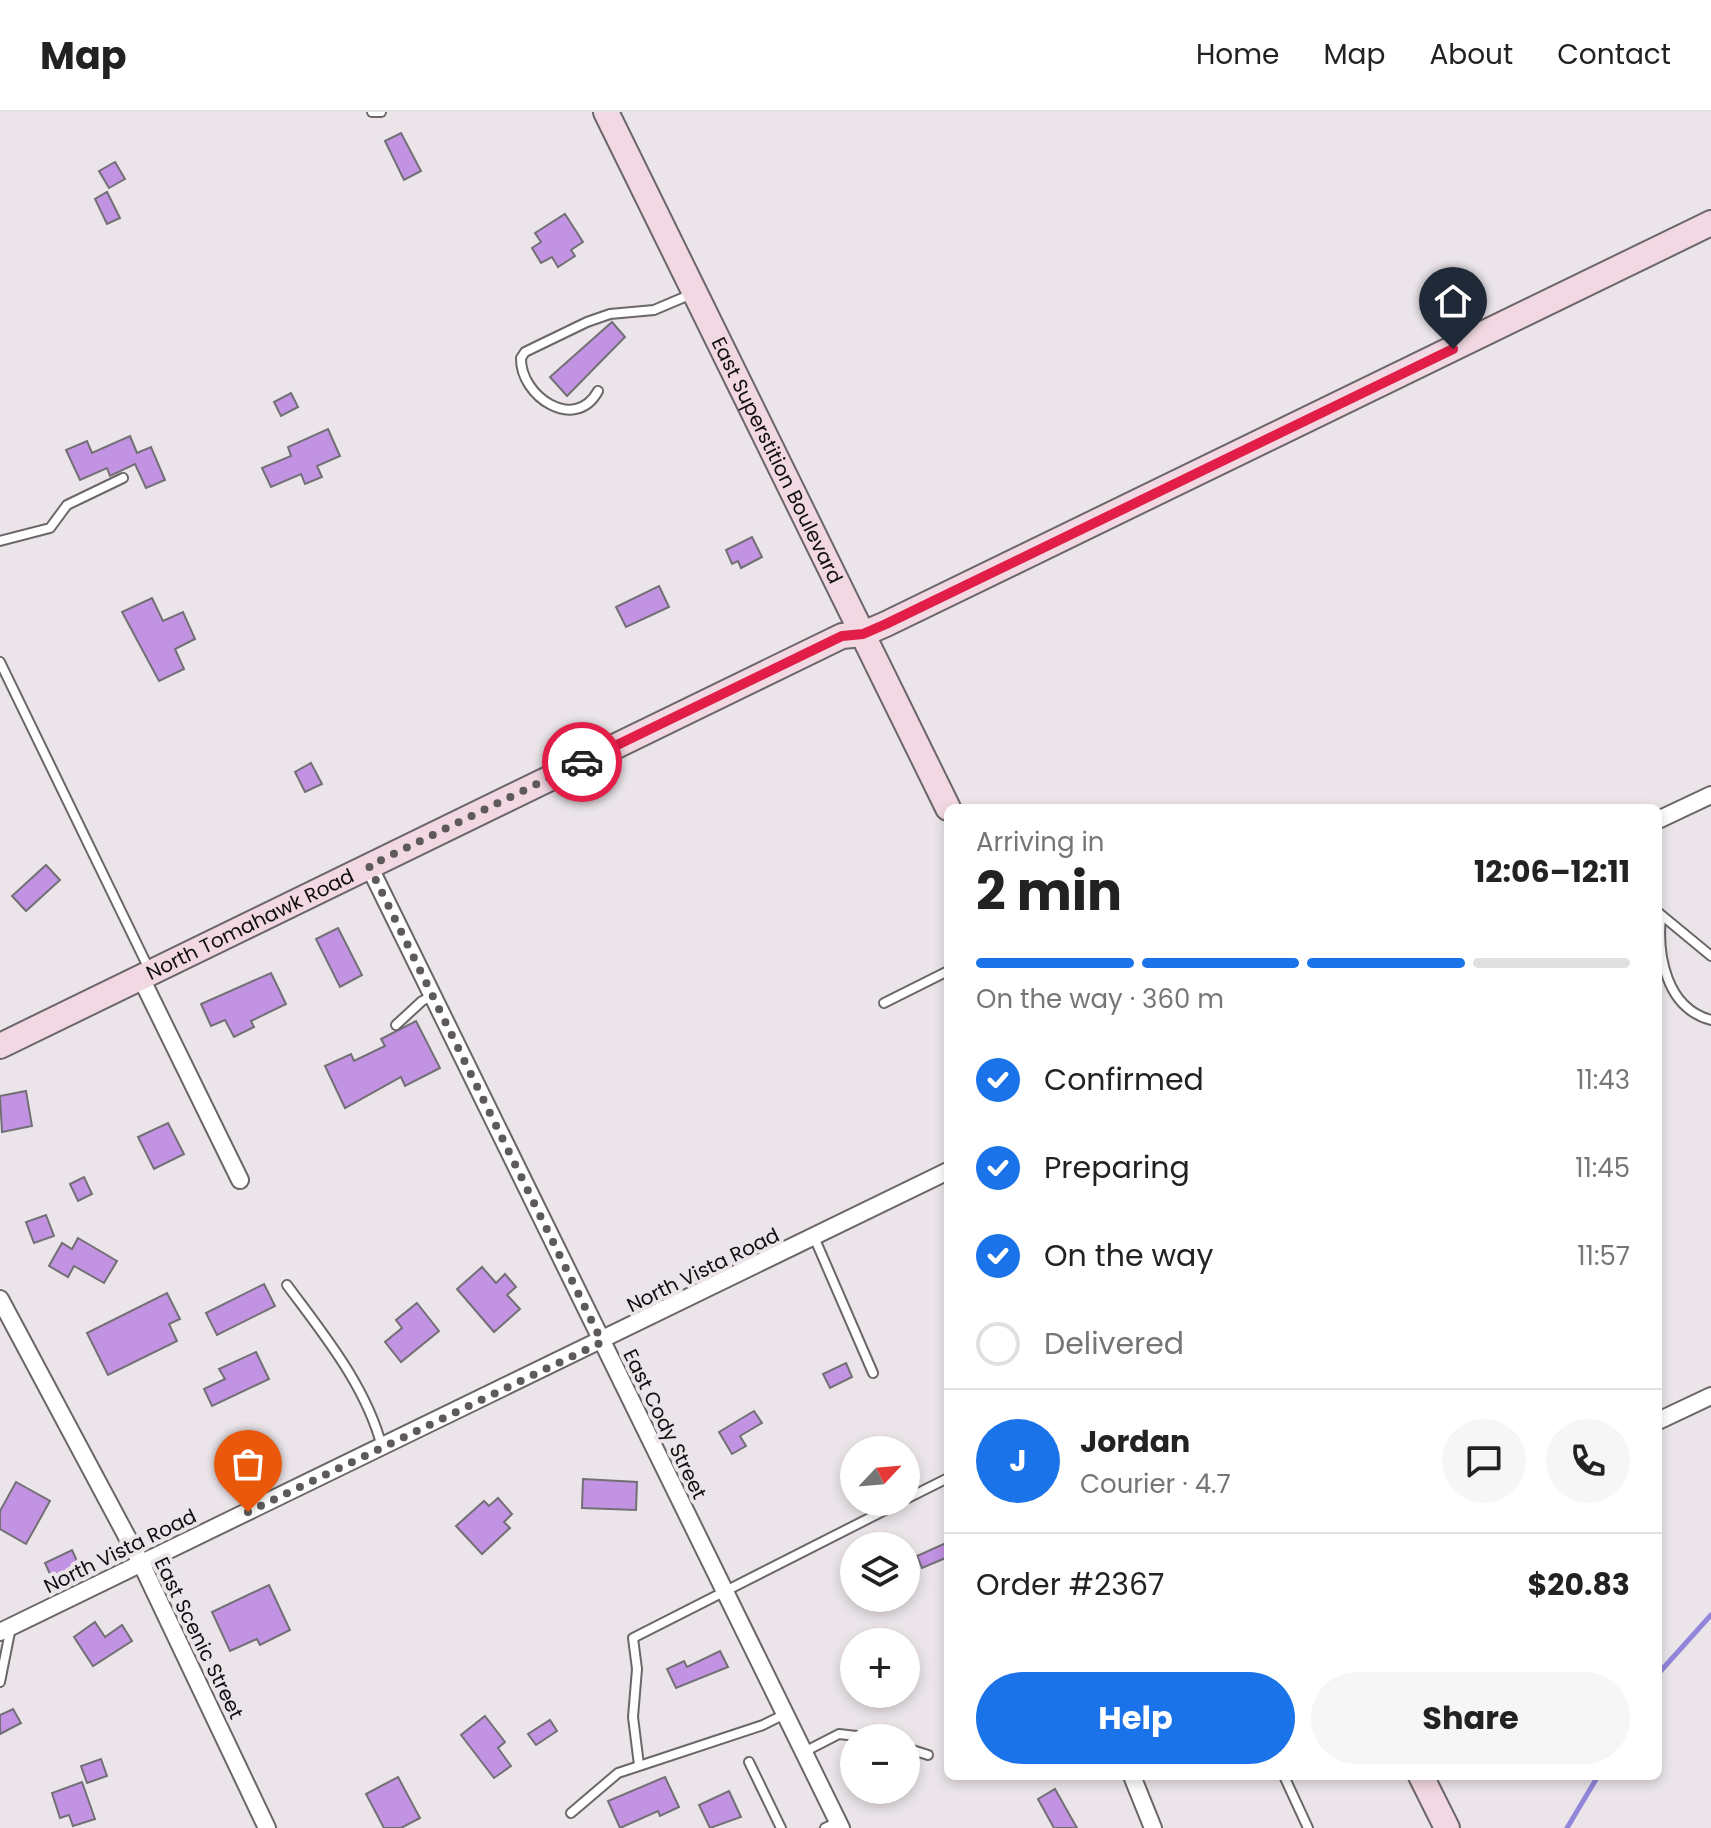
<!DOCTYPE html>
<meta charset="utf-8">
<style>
:root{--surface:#fff;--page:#f6f6f6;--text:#222;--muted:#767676;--line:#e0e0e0;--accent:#1a73e8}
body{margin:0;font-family:Poppins,sans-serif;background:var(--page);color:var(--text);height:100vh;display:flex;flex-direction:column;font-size:30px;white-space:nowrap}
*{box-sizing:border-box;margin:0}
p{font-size:26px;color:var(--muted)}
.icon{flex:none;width:44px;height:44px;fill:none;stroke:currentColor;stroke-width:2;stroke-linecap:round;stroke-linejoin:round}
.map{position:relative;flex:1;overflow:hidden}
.side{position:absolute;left:944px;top:692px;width:718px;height:976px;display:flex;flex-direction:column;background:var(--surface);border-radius:12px;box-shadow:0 4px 12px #0003}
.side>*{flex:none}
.needle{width:52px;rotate:64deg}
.buttons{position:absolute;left:840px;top:1324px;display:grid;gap:16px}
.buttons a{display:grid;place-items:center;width:80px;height:80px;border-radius:50%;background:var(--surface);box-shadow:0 4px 12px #0003;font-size:40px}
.pin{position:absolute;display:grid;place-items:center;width:68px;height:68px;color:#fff;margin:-82px -34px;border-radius:50% 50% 50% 0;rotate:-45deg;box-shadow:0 0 8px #0007}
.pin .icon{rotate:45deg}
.courier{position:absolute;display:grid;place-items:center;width:80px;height:80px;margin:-40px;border:6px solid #e11d48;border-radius:50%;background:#fff;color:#222;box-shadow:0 2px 10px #0007}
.summary em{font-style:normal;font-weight:700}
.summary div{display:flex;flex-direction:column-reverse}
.summary{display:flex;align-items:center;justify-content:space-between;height:136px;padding:0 32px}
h1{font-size:52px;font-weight:700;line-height:60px}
.bar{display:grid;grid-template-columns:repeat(4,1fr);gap:12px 8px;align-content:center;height:96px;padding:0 32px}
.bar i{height:10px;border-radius:6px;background:var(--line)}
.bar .current{background:var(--accent)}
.bar p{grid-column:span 4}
.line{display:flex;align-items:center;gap:20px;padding:0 32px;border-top:2px solid var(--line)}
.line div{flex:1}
.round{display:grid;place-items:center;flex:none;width:84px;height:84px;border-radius:42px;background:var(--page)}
ol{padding:0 32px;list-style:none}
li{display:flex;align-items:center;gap:24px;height:88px}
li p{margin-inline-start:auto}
li .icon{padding:8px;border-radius:50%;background:var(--accent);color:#fff;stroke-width:4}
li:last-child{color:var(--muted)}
li i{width:44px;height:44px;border:4px solid var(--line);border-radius:50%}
.cta{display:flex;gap:16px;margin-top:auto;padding:16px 32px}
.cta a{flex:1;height:92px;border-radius:48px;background:var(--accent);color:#fff;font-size:32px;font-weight:700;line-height:92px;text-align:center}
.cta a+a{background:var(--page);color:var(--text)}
header{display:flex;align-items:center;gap:48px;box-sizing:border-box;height:112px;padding:0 40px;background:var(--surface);border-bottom:2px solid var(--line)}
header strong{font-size:38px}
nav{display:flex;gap:44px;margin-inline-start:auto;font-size:28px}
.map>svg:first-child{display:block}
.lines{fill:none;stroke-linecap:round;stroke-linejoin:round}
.stream{stroke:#9286db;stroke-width:5}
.building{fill:#c292e3;stroke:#737075;stroke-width:2}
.lane-casing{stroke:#6b666a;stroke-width:12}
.street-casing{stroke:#6b666a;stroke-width:20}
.secondary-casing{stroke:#6b666a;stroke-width:28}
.lane{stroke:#fff;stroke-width:8}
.street{stroke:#fff;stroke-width:16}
.secondary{stroke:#f2d8e2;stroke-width:24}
.done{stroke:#5d595c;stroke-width:8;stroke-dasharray:0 14.4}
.route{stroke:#e11d48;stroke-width:10}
.labels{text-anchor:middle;stroke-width:8;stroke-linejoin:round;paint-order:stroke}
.street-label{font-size:20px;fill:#100e10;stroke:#ebe5ea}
</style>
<header>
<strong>Map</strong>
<nav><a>Home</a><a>Map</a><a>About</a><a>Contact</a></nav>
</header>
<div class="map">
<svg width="1711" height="1716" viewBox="0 0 1711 1716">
<rect width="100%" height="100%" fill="#ebe5ea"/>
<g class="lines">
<g class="stream">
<path d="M1658,1562L1711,1503"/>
<path d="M1567,1716L1598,1664"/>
</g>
</g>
<g class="building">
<path d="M401,21L421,59L404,68L385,29Z"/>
<path d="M115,50L125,67L109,76L99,59Z"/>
<path d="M107,80L120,106L107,112L95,87Z"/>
<path d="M565,102L583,130L571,138L575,144L558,155L552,145L541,151L532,136L541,130L535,121Z"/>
<path d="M612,210L625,225L567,284L550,265Z"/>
<path d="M291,281L298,295L281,304L274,290Z"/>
<path d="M328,317L340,344L317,354L322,365L305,372L301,362L271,375L262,356L291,344L288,335Z"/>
<path d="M130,324L137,341L151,335L165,368L146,376L135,352L110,364L107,356L80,368L66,338L87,329L92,341Z"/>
<path d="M752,425L762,445L741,456L738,449L732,452L726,438Z"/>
<path d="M659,474L669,495L626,515L616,495Z"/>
<path d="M152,486L163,509L183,500L195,527L175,537L184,557L159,569L122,500Z"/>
<path d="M311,651L322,672L305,680L295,660Z"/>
<path d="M46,753L60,768L26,799L12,784Z"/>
<path d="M338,816L362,863L340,875L316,827Z"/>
<path d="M271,861L286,892L251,909L254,915L234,925L225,908L211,914L201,892Z"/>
<path d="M416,909L440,956L405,974L401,965L345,996L325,954L351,942L354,949L385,934L381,927Z"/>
<path d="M26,979L32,1014L2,1020L0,984Z"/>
<path d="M168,1011L184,1042L154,1057L138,1025Z"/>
<path d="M84,1065L92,1082L78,1089L70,1072Z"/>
<path d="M46,1103L54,1124L34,1131L26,1110Z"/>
<path d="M78,1126L117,1149L104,1171L74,1154L68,1165L49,1154L62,1131L72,1137Z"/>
<path d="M482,1155L496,1171L505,1162L516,1175L507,1183L520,1197L494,1220L457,1177Z"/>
<path d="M264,1172L275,1194L217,1223L206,1201Z"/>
<path d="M167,1181L180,1207L169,1212L177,1229L108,1263L87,1221Z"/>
<path d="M417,1191L439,1219L401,1250L385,1230L402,1216L396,1208Z"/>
<path d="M256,1240L269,1267L212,1294L204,1277L225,1267L219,1257Z"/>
<path d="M846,1251L852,1265L830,1276L823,1262Z"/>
<path d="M754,1299L762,1311L740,1324L746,1334L732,1342L719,1320Z"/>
<path d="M583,1367L637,1370L636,1398L582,1396Z"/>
<path d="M16,1370L50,1389L26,1432L0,1417V1399Z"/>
<path d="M498,1386L512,1402L504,1410L510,1416L482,1442L456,1414L484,1389L489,1394Z"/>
<path d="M948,1430V1445L922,1456L917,1444Z"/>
<path d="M72,1438L81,1458L54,1471L45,1451Z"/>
<path d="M269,1473L290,1518L260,1533L257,1527L230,1539L212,1500Z"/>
<path d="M95,1510L105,1525L122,1513L132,1529L93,1554L74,1525Z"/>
<path d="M720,1539L728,1555L676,1576L667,1557L684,1549L687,1555Z"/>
<path d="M13,1597L21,1611L0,1622V1603Z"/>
<path d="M485,1604L505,1630L498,1636L511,1654L494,1666L461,1623Z"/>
<path d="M550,1608L557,1619L536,1633L528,1622Z"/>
<path d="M101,1647L107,1664L87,1671L81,1654Z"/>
<path d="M398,1665L420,1706L401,1716H384L366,1682Z"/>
<path d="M665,1665L679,1695L660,1704L658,1699L620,1716L608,1689Z"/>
<path d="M82,1670L95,1707L73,1714L69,1703L60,1706L52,1681Z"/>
<path d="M1055,1677L1077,1716H1054L1038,1687Z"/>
<path d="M729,1679L741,1705L710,1716L699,1693Z"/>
</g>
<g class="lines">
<g class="lane-casing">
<g id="lane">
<path d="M372,0H381"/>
<path d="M598,279C575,321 520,284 521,246L525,240L587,210L610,202L654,198L694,181"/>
<path d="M0,429L50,416L67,393L123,366"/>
<path d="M0,550L149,857"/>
<path d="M1659,801L1711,844"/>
<path d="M1661,804C1657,843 1666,896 1711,908"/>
<path d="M884,891L948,859"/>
<path d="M396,913L422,889L432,884"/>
<path d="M814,1125L873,1261"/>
<path d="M287,1173C324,1223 366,1274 382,1335"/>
<path d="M906,1387L948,1366"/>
<path d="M0,1570L11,1515"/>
<path d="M906,1636L928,1643"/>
<path d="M804,1640L839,1622L874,1626"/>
<path d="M749,1650L781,1716"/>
<path d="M639,1653L633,1605L637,1557L633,1526L901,1390"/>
<path d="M1284,1664L1308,1716"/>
<path d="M571,1701L618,1661L763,1613L785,1602"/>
<path d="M825,1716L838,1710"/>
</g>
</g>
<g class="street-casing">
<g id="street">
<path d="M1658,708L1711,683"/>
<path d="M369,754L841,1716"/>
<path d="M141,866L240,1068"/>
<path d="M0,1187L141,1451L267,1716"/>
<path d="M1658,1309L1711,1284"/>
<path d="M0,1520L948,1059"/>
<path d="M1132,1664L1153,1716"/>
</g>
</g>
<g class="secondary-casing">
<g id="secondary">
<path id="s1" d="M606,0L948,696"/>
<path id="s2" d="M0,934L842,524L863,522L886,512L1711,111"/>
<path d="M1421,1664L1447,1716"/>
</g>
</g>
<use href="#lane" class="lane"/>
<use href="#street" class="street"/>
<use href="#secondary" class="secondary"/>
</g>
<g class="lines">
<path class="done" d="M248,1400L602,1230L369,754L582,650"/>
<path class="route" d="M582,650L842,524L863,522L886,512L1453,237"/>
</g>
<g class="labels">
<g class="street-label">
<text dy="7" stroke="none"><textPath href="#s1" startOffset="388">East Superstition Boulevard</textPath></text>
<text dy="7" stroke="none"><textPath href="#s2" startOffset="278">North Tomahawk Road</textPath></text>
<text transform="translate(703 1158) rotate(-26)" y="7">North Vista Road</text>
<text transform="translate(665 1312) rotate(64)" y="7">East Cody Street</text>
<text transform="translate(120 1439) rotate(-26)" y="7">North Vista Road</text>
<text transform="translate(199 1526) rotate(64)" y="7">East Scenic Street</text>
</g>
</g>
</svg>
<div class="buttons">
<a><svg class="needle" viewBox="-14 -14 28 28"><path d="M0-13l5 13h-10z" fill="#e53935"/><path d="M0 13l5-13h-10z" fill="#767676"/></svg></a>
<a><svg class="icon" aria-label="layers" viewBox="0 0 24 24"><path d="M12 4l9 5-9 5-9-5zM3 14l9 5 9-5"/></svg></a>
<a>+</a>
<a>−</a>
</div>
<div class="pin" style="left:248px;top:1400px;background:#ea580c"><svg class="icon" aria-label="bag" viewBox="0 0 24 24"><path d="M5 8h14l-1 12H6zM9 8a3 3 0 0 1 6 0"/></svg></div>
<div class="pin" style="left:1453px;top:237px;background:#1f2937"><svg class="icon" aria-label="home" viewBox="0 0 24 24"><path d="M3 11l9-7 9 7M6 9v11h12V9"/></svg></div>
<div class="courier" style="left:582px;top:650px"><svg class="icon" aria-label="car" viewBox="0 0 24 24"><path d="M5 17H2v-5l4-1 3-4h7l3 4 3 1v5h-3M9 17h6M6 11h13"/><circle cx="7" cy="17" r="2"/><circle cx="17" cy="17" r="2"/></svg></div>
<section class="side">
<div class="summary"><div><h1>2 min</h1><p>Arriving in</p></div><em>12:06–12:11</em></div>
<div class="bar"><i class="current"></i><i class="current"></i><i class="current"></i><i></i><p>On the way · 360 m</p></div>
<ol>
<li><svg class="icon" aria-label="check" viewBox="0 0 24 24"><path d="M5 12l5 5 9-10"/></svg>Confirmed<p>11:43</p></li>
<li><svg class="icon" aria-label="check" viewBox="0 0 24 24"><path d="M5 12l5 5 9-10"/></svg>Preparing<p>11:45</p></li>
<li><svg class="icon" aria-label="check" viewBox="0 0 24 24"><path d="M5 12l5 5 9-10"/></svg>On the way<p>11:57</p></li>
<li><i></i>Delivered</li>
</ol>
<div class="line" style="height:144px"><b class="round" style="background:var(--accent);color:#fff">J</b><div><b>Jordan</b><p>Courier · 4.7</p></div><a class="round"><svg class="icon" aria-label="chat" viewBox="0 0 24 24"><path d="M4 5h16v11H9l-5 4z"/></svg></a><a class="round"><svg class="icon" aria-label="phone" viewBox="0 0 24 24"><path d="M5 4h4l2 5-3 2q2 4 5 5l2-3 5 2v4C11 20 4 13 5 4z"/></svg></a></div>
<div class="line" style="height:104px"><div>Order #2367</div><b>$20.83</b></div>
<div class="cta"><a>Help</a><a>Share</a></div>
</section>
</div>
